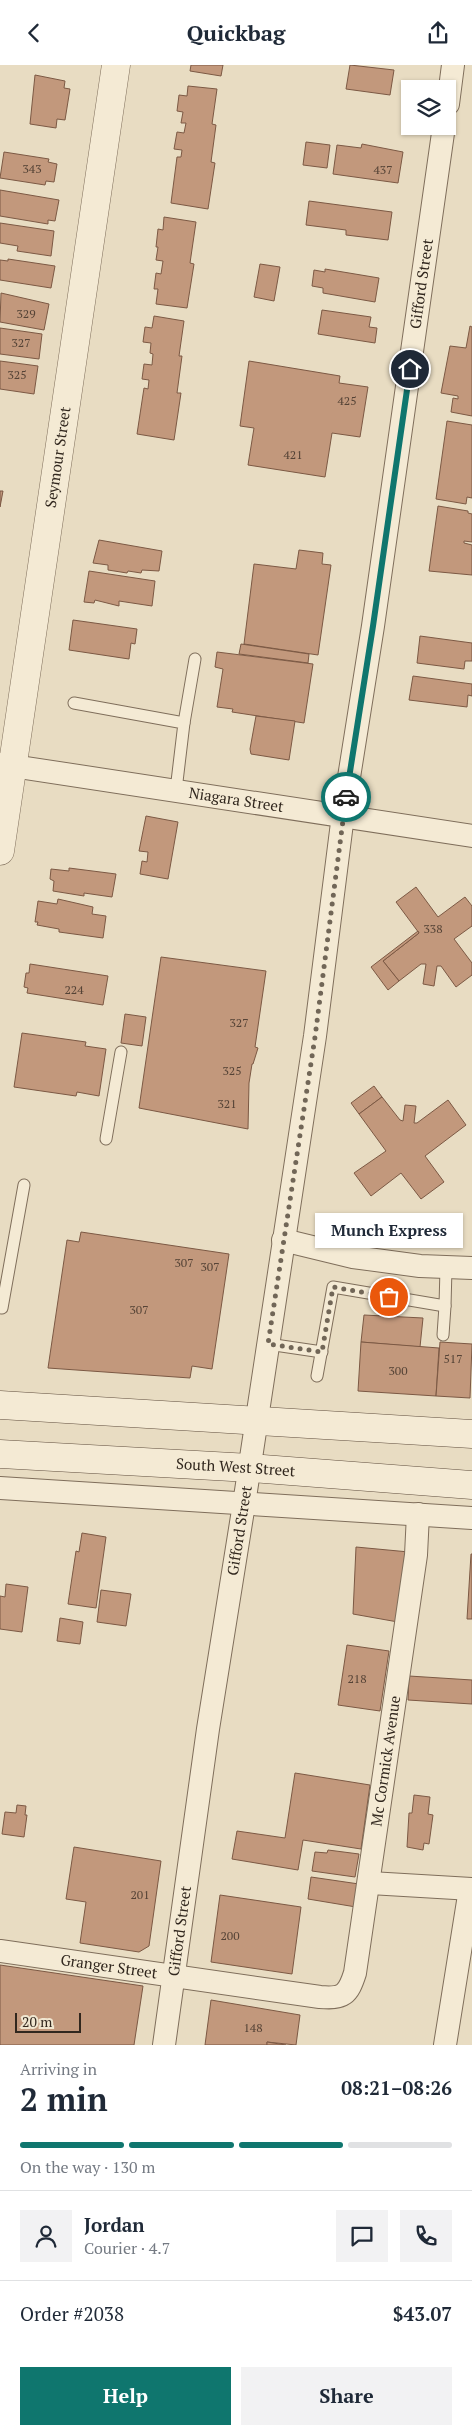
<!DOCTYPE html>
<meta charset="utf-8">
<style>
:root{--surface:#fff;--page:#f2f2f3;--text:#1f2937;--muted:#747a83;--line:#e0e1e3;--accent:#0f766e}
body{margin:0;font-family:"PT Serif",serif;background:var(--page);color:var(--text);height:100vh;display:flex;flex-direction:column;font-size:19px;white-space:nowrap}
*{box-sizing:border-box;margin:0}
p{font-size:16px;color:var(--muted)}
.icon{flex:none;width:28px;height:28px;fill:none;stroke:currentColor;stroke-width:2;stroke-linecap:round;stroke-linejoin:round}
.map{position:relative;height:1980px;overflow:hidden}
.sheet{display:flex;flex-direction:column;background:var(--surface);flex:1}
.sheet>*{flex:none}
.buttons{position:absolute;left:401px;top:15px;display:grid;gap:10px}
.buttons a{display:grid;place-items:center;width:55px;height:55px;border-radius:0px;background:var(--surface);box-shadow:0 1px 4px #0004;font-size:25px}
.scale{position:absolute;left:15px;bottom:12px;width:66px;box-sizing:border-box;padding-left:5px;border:2px solid #31271e;border-top:0;font-size:14px;line-height:18px;white-space:nowrap;color:#31271e;-webkit-text-stroke:4px #f0e6d0;paint-order:stroke}
.pin{position:absolute;display:grid;place-items:center;width:42px;height:42px;color:#fff;margin:-21px;border:2px solid #fff;border-radius:50%;box-shadow:0 1px 5px #0007}
.courier{position:absolute;display:grid;place-items:center;width:50px;height:50px;margin:-25px;border:4px solid #0f766e;border-radius:50%;background:#fff;color:#222;box-shadow:0 1px 6px #0007}
.bubble{position:absolute;height:35px;border-radius:0px;background:var(--surface);box-shadow:0 1px 4px #0004;font-size:16px;font-weight:800;line-height:35px;text-align:center}
.head em{font-style:normal;font-weight:800}
.head div{display:flex;flex-direction:column-reverse}
.head{display:flex;align-items:center;justify-content:space-between;height:85px;padding:0 20px}
h1{font-size:32px;font-weight:800;line-height:38px}
.bar{display:grid;grid-template-columns:repeat(4,1fr);gap:8px 5px;align-content:center;height:60px;padding:0 20px}
.bar i{height:6px;border-radius:4px;background:var(--line)}
.bar .on{background:var(--accent)}
.bar p{grid-column:span 4}
.line{display:flex;align-items:center;gap:12px;padding:0 20px;border-top:1px solid var(--line)}
.line div{flex:1}
.round{display:grid;place-items:center;flex:none;width:52px;height:52px;border-radius:0px;background:var(--page)}
.action{display:flex;gap:10px;margin-top:auto;padding:10px 20px}
.action a{flex:1;height:58px;border-radius:0px;background:var(--accent);color:#fff;font-size:20px;font-weight:800;line-height:58px;text-align:center}
.action a+a{background:var(--page);color:var(--text)}
header{display:flex;justify-content:space-between;align-items:center;height:65px;padding:0 20px;background:var(--surface);font-size:22px;font-weight:800}
.map>svg:first-child{display:block}
.building{fill:#c2987c;stroke:#7c5944}
.lines{fill:none;stroke-linecap:round;stroke-linejoin:round}
.service-casing{stroke:#7f6e5b;stroke-width:13}
.minor-casing{stroke:#7f6e5b;stroke-width:24}
.tertiary-casing{stroke:#7f6e5b;stroke-width:29}
.secondary-casing{stroke:#614f3f;stroke-width:29}
.service{stroke:#f4ead4;stroke-width:11}
.minor{stroke:#f4ead4;stroke-width:22}
.tertiary{stroke:#f4ead4;stroke-width:28}
.secondary{stroke:#f4ead4;stroke-width:28}
.done{stroke:#716657;stroke-width:5;stroke-dasharray:0 9}
.route{stroke:#0f766e;stroke-width:6}
.labels{text-anchor:middle;stroke-width:4;stroke-linejoin:round;paint-order:stroke}
.number-label{font-size:12px;fill:#554336}
.street-label{font-size:15px;fill:#31271e;stroke:#f0e6d0}
</style>
<header><svg class="icon" aria-label="back" viewBox="0 0 24 24"><path d="M15 5l-7 7 7 7"/></svg>Quickbag<svg class="icon" aria-label="share" viewBox="0 0 24 24"><path d="M12 15V3M7 8l5-5 5 5M5 13v7h14v-7"/></svg></header>
<div class="map">
<svg width="472" height="1980" viewBox="0 0 472 1980">
<rect width="100%" height="100%" fill="#e8dcc2"/>
<g class="building">
<path d="M191,0H223L221,11L190,6Z"/>
<path d="M350,0L394,5L390,30L346,24Z"/>
<path d="M35,10L65,16L64,23L70,24L65,55L57,54L56,63L30,59Z"/>
<path d="M188,21L217,24L212,59L216,60L211,97L215,98L208,144L171,138L177,92H181L182,85L174,84L177,67L184,68L186,58H181L183,47L177,46L179,30L187,31Z"/>
<path d="M306,77L330,80L327,103L303,100Z"/>
<path d="M362,79L403,87L398,118L333,109L337,80L361,83Z"/>
<path d="M4,87L49,94L48,97L57,99L54,117L46,116L45,120L0,113Z"/>
<path d="M0,125L59,135L55,156L48,155V159L0,151Z"/>
<path d="M309,136L392,147L388,175L346,170V165L306,160Z"/>
<path d="M164,152L196,157L190,198L194,199L187,243L156,239L158,224H154L156,208L161,209L163,196L156,195L158,182H156L158,164L163,165Z"/>
<path d="M0,158L54,166L51,191L17,186L18,181L0,178Z"/>
<path d="M8,194L55,201L51,223L0,215V195L8,196Z"/>
<path d="M260,199L280,202L274,236L254,232Z"/>
<path d="M325,204L379,213L375,237L323,228V223L312,221L314,205L325,207Z"/>
<path d="M1,228L49,239L44,265L0,257Z"/>
<path d="M322,245L371,252L369,262L377,263L375,278L318,269Z"/>
<path d="M154,251L184,256L179,291H182L177,328H181L174,375L137,369L144,323L148,324L149,315L142,314L144,299L152,300L153,289L150,288L151,278L143,277L145,262L152,263Z"/>
<path d="M470,261L472,262V351L451,347L453,333L458,334V331L441,328L450,281L466,283Z"/>
<path d="M0,263L42,269L39,294L0,289Z"/>
<path d="M0,296L38,301L34,329L0,324Z"/>
<path d="M249,296L340,311L339,318L368,322L360,372L332,368L325,412L248,400L254,363L240,361Z"/>
<path d="M447,356L472,360V433L467,432L466,439L436,434Z"/>
<path d="M0,426H3L0,442Z"/>
<path d="M438,441L468,446V448L472,449V477L464,476V478L472,480V510L429,506Z"/>
<path d="M99,475L162,486L159,506L142,505L141,508L128,506L127,508L108,505V500L93,498Z"/>
<path d="M299,485L323,488L322,499L331,500L318,590L244,579L254,499L296,504Z"/>
<path d="M89,506L155,516L152,541L119,536V541L95,535L94,538L84,537Z"/>
<path d="M73,555L137,564L135,579L131,578L129,594L69,585Z"/>
<path d="M420,571L472,578V596H465L464,604L417,598Z"/>
<path d="M241,579L309,589L308,598L239,589Z"/>
<path d="M217,587L313,599L304,658L232,647L233,644L217,642L223,604L215,602Z"/>
<path d="M413,611L472,619V631L468,630L467,642L409,635Z"/>
<path d="M256,651L295,656L289,695L251,689L250,684Z"/>
<path d="M146,751L178,757L168,814L140,809L142,796L147,797L148,787L139,786Z"/>
<path d="M69,803L116,809L112,832L84,828V831L53,826L54,816L50,814L51,804L69,806Z"/>
<path d="M416,822L438,852L465,832L472,841V861L454,874L472,898V910L456,922L441,901H437L434,921L423,919L426,899H421L399,916L383,896L419,868L396,837Z"/>
<path d="M58,834L93,842L92,849L106,851L103,873L59,867V864L37,860L38,857H35L38,836L57,839Z"/>
<path d="M418,866L419,868L383,896L399,916L388,925L371,902Z"/>
<path d="M161,892L266,906L255,982L258,983L253,999H252L249,1018L248,1064L139,1043Z"/>
<path d="M30,899L108,911L103,940L27,928L28,923L24,922L26,908H29Z"/>
<path d="M125,949L146,952L142,981L121,978Z"/>
<path d="M22,968L86,977L85,981L106,984L99,1031L77,1027L76,1031L14,1022Z"/>
<path d="M374,1021L382,1032L359,1049L351,1038Z"/>
<path d="M382,1032L400,1055L403,1056L405,1040L416,1041L414,1058H417L448,1035L466,1060L425,1091L444,1117L421,1134L401,1108L371,1131L354,1108L386,1086L359,1049Z"/>
<path d="M81,1167L229,1189L212,1304L192,1301L190,1313L48,1303L67,1175L79,1177Z"/>
<path d="M364,1250L423,1253L420,1282L361,1277Z"/>
<path d="M361,1277L439,1283L436,1331L358,1326Z"/>
<path d="M440,1277L472,1279L470,1333L436,1331Z"/>
<path d="M82,1468L106,1472L96,1543L68,1539L76,1486L79,1487Z"/>
<path d="M356,1482L409,1487L398,1557L353,1549Z"/>
<path d="M471,1489H472V1554H467Z"/>
<path d="M6,1519L28,1522L22,1567L0,1564V1531L5,1532Z"/>
<path d="M101,1525L131,1529L126,1561L97,1557Z"/>
<path d="M60,1553L83,1557L80,1579L57,1576Z"/>
<path d="M347,1580L389,1586L380,1646L338,1640Z"/>
<path d="M409,1611L472,1615V1639L408,1635Z"/>
<path d="M295,1708L370,1720L361,1784L303,1775L298,1805L232,1794L237,1766L285,1773Z"/>
<path d="M414,1730L430,1732L428,1749L433,1750L429,1779L424,1778L423,1785L407,1782L409,1748H412Z"/>
<path d="M17,1740L26,1741L25,1750H27L24,1772L2,1769L5,1747L16,1748Z"/>
<path d="M74,1782L161,1796L149,1881L139,1887L80,1878L86,1837L66,1834Z"/>
<path d="M328,1785L359,1789L355,1812L312,1806L315,1787L327,1788Z"/>
<path d="M311,1812L359,1819L356,1842L308,1834Z"/>
<path d="M220,1830L301,1842L292,1909L211,1897Z"/>
<path d="M0,1900L143,1921L134,1980H0Z"/>
<path d="M211,1935L300,1950L296,1980L267,1977V1980H205Z"/>
<path d="M267,1977L286,1980H267Z"/>
</g>
<g class="lines">
<g class="service-casing">
<g id="service">
<path d="M74,638L184,658L176,725"/>
<path d="M184,658L195,594"/>
<path d="M106,1074L121,987"/>
<path d="M2,1243L24,1120"/>
<path d="M443,1270L445,1241"/>
<path d="M268,1279L322,1287"/>
<path d="M317,1311L333,1222L445,1241L446,1203"/>
</g>
</g>
<g class="minor-casing">
<g id="minor">
<path d="M448,39L453,0"/>
<path id="s1" d="M0,699L472,771"/>
<path d="M283,1175L353,1192L420,1201L472,1203"/>
<path d="M0,1423L472,1453"/>
<path d="M370,1818L472,1824"/>
<path id="s2" d="M0,1886L320,1932C343,1934 348,1930 355,1908L416,1490L418,1449"/>
<path id="s3" d="M164,1980L208,1664L244,1439L315,971L343,750L373,561L444,61"/>
<path d="M445,1980L470,1824"/>
</g>
</g>
<g class="tertiary-casing">
<g id="tertiary">
<path id="s4" d="M0,786L116,0"/>
</g>
</g>
<g class="secondary-casing">
<g id="secondary">
<path d="M0,1340L472,1369"/>
<path id="s5" d="M0,1389L250,1403L472,1420"/>
</g>
</g>
<use href="#service" class="service"/>
<use href="#minor" class="minor"/>
<use href="#tertiary" class="tertiary"/>
<use href="#secondary" class="secondary"/>
</g>
<g class="lines">
<path class="done" d="M346,732L315,972L268,1279L322,1287L333,1222L389,1232"/>
<path class="route" d="M346,732L373,561L410,304"/>
</g>
<g class="labels">
<g class="number-label">
<text x="32" y="108">343</text>
<text x="383" y="109">437</text>
<text x="26" y="253">329</text>
<text x="21" y="282">327</text>
<text x="17" y="314">325</text>
<text x="347" y="340">425</text>
<text x="293" y="394">421</text>
<text x="433" y="868">338</text>
<text x="74" y="929">224</text>
<text x="239" y="962">327</text>
<text x="232" y="1010">325</text>
<text x="227" y="1043">321</text>
<text x="184" y="1202">307</text>
<text x="210" y="1206">307</text>
<text x="139" y="1249">307</text>
<text x="453" y="1298">517</text>
<text x="398" y="1310">300</text>
<text x="357" y="1618">218</text>
<text x="140" y="1834">201</text>
<text x="230" y="1875">200</text>
<text x="253" y="1967">148</text>
</g>
<g class="street-label">
<text dy="5" stroke="none"><textPath href="#s3" startOffset="1780">Gifford Street</textPath></text>
<text dy="5" stroke="none"><textPath href="#s4" startOffset="398">Seymour Street</textPath></text>
<text dy="5" stroke="none"><textPath href="#s1" startOffset="239">Niagara Street</textPath></text>
<text dy="5" stroke="none"><textPath href="#s5" startOffset="236">South West Street</textPath></text>
<text dy="5" stroke="none"><textPath href="#s3" startOffset="520">Gifford Street</textPath></text>
<text dy="5" stroke="none"><textPath href="#s2" startOffset="586">Mc Cormick Avenue</textPath></text>
<text dy="5" stroke="none"><textPath href="#s3" startOffset="115">Gifford Street</textPath></text>
<text dy="5" stroke="none"><textPath href="#s2" startOffset="110">Granger Street</textPath></text>
</g>
</g>
</svg>
<div class="buttons">
<a><svg class="icon" aria-label="layers" viewBox="0 0 24 24"><path d="M12 4l9 5-9 5-9-5zM3 14l9 5 9-5"/></svg></a>
</div>
<div class="scale">20 m</div>
<div class="pin" style="left:389px;top:1232px;background:#ea580c"><svg class="icon" aria-label="bag" viewBox="0 0 24 24"><path d="M5 8h14l-1 12H6zM9 8a3 3 0 0 1 6 0"/></svg></div>
<div class="pin" style="left:410px;top:304px;background:#1f2937"><svg class="icon" aria-label="home" viewBox="0 0 24 24"><path d="M3 11l9-7 9 7M6 9v11h12V9"/></svg></div>
<div class="courier" style="left:346px;top:732px"><svg class="icon" aria-label="car" viewBox="0 0 24 24"><path d="M5 17H2v-5l4-1 3-4h7l3 4 3 1v5h-3M9 17h6M6 11h13"/><circle cx="7" cy="17" r="2"/><circle cx="17" cy="17" r="2"/></svg></div>
<div class="bubble" style="left:315px;top:1148px;width:148px">Munch Express</div>
</div>
<section class="sheet">
<div class="head"><div><h1>2 min</h1><p>Arriving in</p></div><em>08:21–08:26</em></div>
<div class="bar"><i class="on"></i><i class="on"></i><i class="on"></i><i></i><p>On the way · 130 m</p></div>
<div class="line" style="height:90px"><a class="round"><svg class="icon" aria-label="person" viewBox="0 0 24 24"><circle cx="12" cy="8" r="4"/><path d="M4 21q1-7 8-7t8 7"/></svg></a><div><b>Jordan</b><p>Courier · 4.7</p></div><a class="round"><svg class="icon" aria-label="chat" viewBox="0 0 24 24"><path d="M4 5h16v11H9l-5 4z"/></svg></a><a class="round"><svg class="icon" aria-label="phone" viewBox="0 0 24 24"><path d="M5 4h4l2 5-3 2q2 4 5 5l2-3 5 2v4C11 20 4 13 5 4z"/></svg></a></div>
<div class="line" style="height:65px"><div>Order #2038</div><b>$43.07</b></div>
<div class="action"><a>Help</a><a>Share</a></div>
</section>
